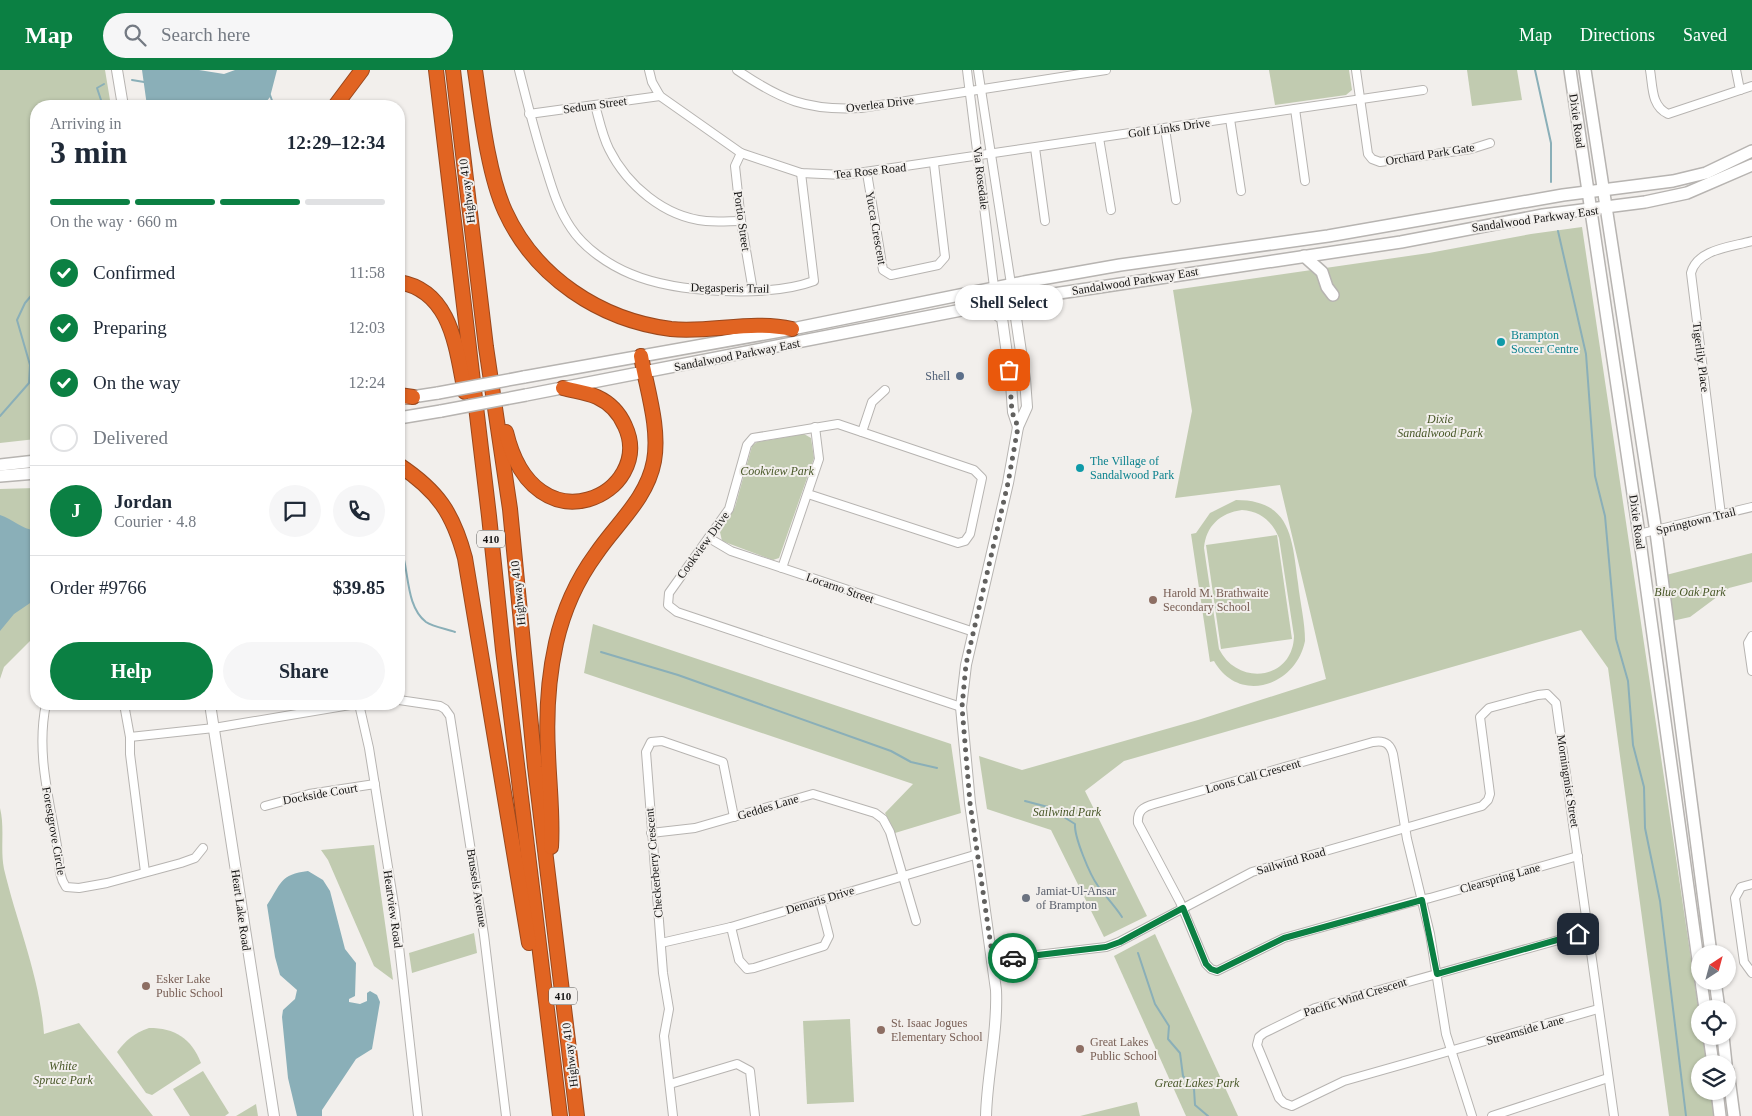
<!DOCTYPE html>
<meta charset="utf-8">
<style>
:root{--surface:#fff;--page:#f6f6f7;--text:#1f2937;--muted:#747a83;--line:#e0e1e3;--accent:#0b8043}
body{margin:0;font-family:Georgia,serif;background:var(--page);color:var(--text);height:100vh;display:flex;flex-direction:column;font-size:19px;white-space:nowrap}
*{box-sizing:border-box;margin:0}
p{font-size:16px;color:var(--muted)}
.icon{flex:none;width:28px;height:28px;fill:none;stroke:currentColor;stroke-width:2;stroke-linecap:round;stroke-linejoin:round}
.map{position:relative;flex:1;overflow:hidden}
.panel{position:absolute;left:30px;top:30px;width:375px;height:610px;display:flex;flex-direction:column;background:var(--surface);border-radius:20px;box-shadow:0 1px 4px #0004}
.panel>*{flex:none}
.needle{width:32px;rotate:36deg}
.fabs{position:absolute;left:1691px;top:875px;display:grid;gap:10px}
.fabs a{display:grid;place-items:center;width:45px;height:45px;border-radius:50%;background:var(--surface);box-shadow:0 1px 4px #0004;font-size:25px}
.pin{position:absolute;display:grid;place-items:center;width:42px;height:42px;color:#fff;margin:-21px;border-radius:10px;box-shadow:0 2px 8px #0006}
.courier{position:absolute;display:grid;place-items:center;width:50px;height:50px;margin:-25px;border:4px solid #0b8043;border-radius:50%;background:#fff;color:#222;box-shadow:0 1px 6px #0007}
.bubble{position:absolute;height:35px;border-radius:18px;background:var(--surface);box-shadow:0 1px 4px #0004;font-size:16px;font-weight:800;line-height:35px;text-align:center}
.head em{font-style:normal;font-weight:800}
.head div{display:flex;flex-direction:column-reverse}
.head{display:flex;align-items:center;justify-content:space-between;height:85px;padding:0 20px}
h1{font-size:32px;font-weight:800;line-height:38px}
.bar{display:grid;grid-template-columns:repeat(4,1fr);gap:8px 5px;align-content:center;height:60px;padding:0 20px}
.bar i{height:6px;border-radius:4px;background:var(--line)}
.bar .selected{background:var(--accent)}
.bar p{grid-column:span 4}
.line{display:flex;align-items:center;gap:12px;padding:0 20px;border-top:1px solid var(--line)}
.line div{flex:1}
.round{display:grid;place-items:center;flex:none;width:52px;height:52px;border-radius:26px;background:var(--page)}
ol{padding:0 20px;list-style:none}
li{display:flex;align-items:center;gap:15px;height:55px}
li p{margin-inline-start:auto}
li .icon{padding:5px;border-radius:50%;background:var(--accent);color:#fff;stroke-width:4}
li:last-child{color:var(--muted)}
li i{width:28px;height:28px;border:2px solid var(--line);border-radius:50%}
.button{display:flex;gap:10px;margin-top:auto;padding:10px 20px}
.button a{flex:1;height:58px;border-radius:30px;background:var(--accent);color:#fff;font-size:20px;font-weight:800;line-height:58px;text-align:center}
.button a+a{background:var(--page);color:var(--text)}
header{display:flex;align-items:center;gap:30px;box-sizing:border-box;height:70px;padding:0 25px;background:var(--accent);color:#fff}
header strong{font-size:24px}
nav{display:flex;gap:28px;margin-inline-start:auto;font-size:18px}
.search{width:350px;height:45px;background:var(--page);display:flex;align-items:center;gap:12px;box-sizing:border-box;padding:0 18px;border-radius:28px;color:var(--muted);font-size:19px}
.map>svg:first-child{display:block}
.green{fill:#c1cbb0;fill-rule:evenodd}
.water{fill:#8aafb8}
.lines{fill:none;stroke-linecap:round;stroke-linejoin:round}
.stream{stroke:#8aafb8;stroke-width:2}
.minor-casing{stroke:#b7b4b1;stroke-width:10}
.tertiary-casing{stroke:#b7b4b1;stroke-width:12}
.secondary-casing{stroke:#b7b4b1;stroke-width:14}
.motorway-casing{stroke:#9a481d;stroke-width:16}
.minor{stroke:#fff;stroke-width:8}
.tertiary{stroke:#fff;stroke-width:10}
.secondary{stroke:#fff;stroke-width:11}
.motorway{stroke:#e16422;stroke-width:14}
.secondary-bridge-casing{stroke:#b7b4b1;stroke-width:14;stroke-linecap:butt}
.secondary-bridge{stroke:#fff;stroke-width:11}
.done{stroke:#62615f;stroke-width:5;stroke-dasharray:0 9}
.route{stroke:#0b8043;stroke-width:6}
.culture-dot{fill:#0f9aa8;stroke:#f2efec;stroke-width:2}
.service-dot{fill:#5c6f8a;stroke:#f2efec;stroke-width:2}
.education-dot{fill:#8d6e63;stroke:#f2efec;stroke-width:2}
.worship-dot{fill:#6b7280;stroke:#f2efec;stroke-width:2}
.labels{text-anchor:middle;stroke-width:4;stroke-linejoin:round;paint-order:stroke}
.shield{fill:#f2efec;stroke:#575654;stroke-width:1}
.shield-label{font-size:11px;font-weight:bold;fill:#151413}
.street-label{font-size:12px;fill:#151413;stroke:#f2efec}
.culture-label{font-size:12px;fill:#0d838f;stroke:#f2efec;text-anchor:start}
.service-label{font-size:12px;fill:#4e5e75;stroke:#f2efec;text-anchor:end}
.park-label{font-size:12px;font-style:italic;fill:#495829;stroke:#f2efec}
.education-label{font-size:12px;fill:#785e54;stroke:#f2efec;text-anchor:start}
.worship-label{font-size:12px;fill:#5b616d;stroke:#f2efec;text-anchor:start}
</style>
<header>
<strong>Map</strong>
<div class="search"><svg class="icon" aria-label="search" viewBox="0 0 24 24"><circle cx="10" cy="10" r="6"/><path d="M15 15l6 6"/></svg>Search here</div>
<nav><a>Map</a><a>Directions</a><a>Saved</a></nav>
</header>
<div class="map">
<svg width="1752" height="1046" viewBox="0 0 1752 1046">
<rect width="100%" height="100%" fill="#f2efec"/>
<g class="green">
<path d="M0,0H105L111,36H36V369L0,373Z"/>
<path d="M1269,0H1349L1352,20L1346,25L1275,35Z"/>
<path d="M1467,0H1517L1522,30L1472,36Z"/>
<path d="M1582,157L1700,949V966H1703L1707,994H1700V1021H1711L1715,1046H1669L1608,598L1581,560L1124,691L1085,721L1147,846L1104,867L1051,760L987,739L979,686L1022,700L1198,650L1326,609L1280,415L1175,428L1192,341L1173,220L1429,183L1531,164Z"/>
<path d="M804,364L811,368L814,388L779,488L773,490L722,471L720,462L735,437L752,376L757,372Z"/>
<path d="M36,418V565L4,597L0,609V419Z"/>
<path d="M1236,430C1292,430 1292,470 1298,513C1300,532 1305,552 1305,571C1296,616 1239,635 1214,591L1210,592L1191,464L1196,463L1210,443ZM1242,440C1260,441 1272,451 1279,468L1294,566C1293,610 1238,617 1219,579L1204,478C1206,456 1220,443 1242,440Z"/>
<path d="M1277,465L1292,569L1221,579L1206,475Z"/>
<path d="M1752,483V512L1729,518L1690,547L1672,551L1666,505Z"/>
<path d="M593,554L951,674L961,743L895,763L885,743L913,714L584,603Z"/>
<path d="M0,738C5,758 0,779 4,799C17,854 40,907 44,964L79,953L153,1046H0Z"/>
<path d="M374,775L393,910L374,896L328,790L321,780Z"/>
<path d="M474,863L477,883L412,903L409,883Z"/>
<path d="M1155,864L1238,1046H1186L1114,886Z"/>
<path d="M850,949L854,1032L807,1034L803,951Z"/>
<path d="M149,958C175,958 191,968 201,993L152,1025L146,1023L117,982C126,970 134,963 149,958Z"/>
<path d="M203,1001L229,1043L225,1046H190L173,1019Z"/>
<path d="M1137,1032L1140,1046H1080Z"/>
<path d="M256,1034L258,1046H236Z"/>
</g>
<g class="water">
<path d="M142,0H199L224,4L235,0H277L270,27L263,36H147Z"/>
<path d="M0,445C13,449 24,461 36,460V529L14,544L0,561Z"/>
<path d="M308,801L323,810L330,821L345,879L356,893L355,926L349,929V932L360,934L367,931V923L370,921L377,925L380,932L372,979L356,989L322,1040V1046H297L288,1008L282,947L283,940L295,929L297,920L280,905L275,887L267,835C281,814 280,804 308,801Z"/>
</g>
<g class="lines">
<g class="stream">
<path d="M1535,0L1551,73V112"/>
<path d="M132,10L144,12"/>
<path d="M270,25L274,36"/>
<path d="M103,36L97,18L104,14"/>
<path d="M1558,161L1586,284L1595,406L1605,446L1616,569L1628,611L1633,675L1644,717L1645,758L1660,831L1686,1046"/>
<path d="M0,346L29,313L30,295L17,250L25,233L36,220"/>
<path d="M399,473C410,496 404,535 426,552C433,557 447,559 455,562"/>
<path d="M601,582L678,605L891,681L911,692L937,698"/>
<path d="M1025,731L1048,737L1075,754C1074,767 1090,805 1098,816C1106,827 1115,836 1122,847"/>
<path d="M1138,883L1155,934L1169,956L1168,969L1180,983L1183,1006L1194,1019L1195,1035L1208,1046"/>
</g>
<g class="minor-casing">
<g id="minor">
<path d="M519,0C527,32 535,64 545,95C552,118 558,139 571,158C584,178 609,195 631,204C676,223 768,228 814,211L801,103"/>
<path d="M649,0L652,12L660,26L741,83L801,103L844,105L1423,20"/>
<path d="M737,0C781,30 807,41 861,38L1106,0"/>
<path d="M967,0L994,217"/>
<path d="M978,0L1011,214"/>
<path d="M1356,0L1368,84L1372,89L1380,92L1471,79L1490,73"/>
<path d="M1650,0C1653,17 1651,36 1668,44L1752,16"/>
<path d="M1736,0L1740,20"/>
<path d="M595,35C599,49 602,65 609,79C627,115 664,147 706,151C718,152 730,151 741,151"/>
<path d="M1295,39L1305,111"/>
<path d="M529,44L660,26"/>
<path d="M1230,49L1241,121"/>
<path d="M1165,59L1176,130"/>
<path d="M1099,68L1111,140"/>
<path d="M1035,78L1045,151"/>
<path d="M741,83L735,96L741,151L753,221"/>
<path d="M867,103L883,200L891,205L938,195L945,187L934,94"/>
<path d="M862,362L872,332L885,320"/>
<path d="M808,424L958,473L965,471L970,464L982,408L974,400L838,354L753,368L747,375L729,439L669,523L668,535L677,542L961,637"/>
<path d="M1721,445L1691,203C1697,179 1731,177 1752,171"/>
<path d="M1639,464L1752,437"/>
<path d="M709,468L731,481L974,562"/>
<path d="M782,498L819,389L815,357"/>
<path d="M1752,566L1748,573L1752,601"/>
<path d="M399,630L440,636L445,639L450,646L484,865L506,1046"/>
<path d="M46,634C36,682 49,728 57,776C60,790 57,804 66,817L79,818L107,813L181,793L195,788L203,778"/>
<path d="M124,634L130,667V684L145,802"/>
<path d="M359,634L369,678L395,841L418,1046"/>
<path d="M130,667L214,658L356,634"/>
<path d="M265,736L309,724L375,714"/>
<path d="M651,763L695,758L813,724L875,743L883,749L890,762L916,851"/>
<path d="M1752,814L1741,817L1735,828L1744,892L1752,903"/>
<path d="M731,857L739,890L747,899L754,898L824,876L829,866L820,831"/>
<path d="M1587,862L1315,938L1264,963L1259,967L1257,975L1279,1028L1284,1033L1292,1036L1344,1011L1598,939"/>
<path d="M661,873L731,857L978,784"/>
<path d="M993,890L1106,877L1119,872L1252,802L1482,736L1488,730L1490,724L1480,647L1489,638L1538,625L1547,624L1556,633L1614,1046"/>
<path d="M670,1014L737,994L750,1001L755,1046"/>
<path d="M673,1046L664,966L669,939L663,903L646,682L651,672L662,671L723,692L734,747"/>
<path d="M1472,1046L1446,964L1430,864L1407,769L1393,684C1390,673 1384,670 1373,672L1154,734C1143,737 1137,741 1138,753L1180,832L1206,894L1211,899L1217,901L1284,868L1412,832C1418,831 1424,829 1430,828L1578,786"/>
<path d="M1492,1046L1608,1008"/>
</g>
</g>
<g class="tertiary-casing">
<g id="tertiary">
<path d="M117,0L123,36"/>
<path d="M994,217L998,246L1002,248L1011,313L1013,342L1018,357"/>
<path d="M210,634L274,1046"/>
<path d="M986,1046C987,1004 998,963 996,920L970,733L961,637L966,595L1008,413L1018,357L1027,337L1025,309L1011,214"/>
</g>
</g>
<g class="secondary-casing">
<g id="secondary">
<path d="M1570,0L1639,464L1700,904"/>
<path d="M1585,0L1656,462L1711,884"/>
<path d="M1304,186L1322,202L1327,217L1333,225"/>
<path d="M524,307L792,259L1024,212L1120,195L1328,166L1563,125L1673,111L1706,103L1752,81"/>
<path d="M526,325L1013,230L1401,172L1543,145L1645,132L1687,123L1752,95"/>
<path d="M405,328L438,323"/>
<path d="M399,348L441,341"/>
<path d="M0,395L36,391"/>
<path d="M0,406L36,403"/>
<path d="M1701,911L1705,939"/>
<path d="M1715,911L1719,939"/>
<path d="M1709,966L1713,994"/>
<path d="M1723,966L1726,994"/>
<path d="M1728,1001L1734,1046"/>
<path d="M1717,1021L1720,1046"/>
</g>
</g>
<g class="motorway-casing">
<g id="motorway">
<path d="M436,0L489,446L503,580L560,1046"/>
<path d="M453,0L486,277L510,439L535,697L577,1046"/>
<path d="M475,0C481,41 488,104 505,141C535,207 600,250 671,259C711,263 751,250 792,259"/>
<path d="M335,36L362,0"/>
<path d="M399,212C452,221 456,279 465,322"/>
<path d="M399,325L413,327"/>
<path d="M506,362C535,483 656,423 625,356C619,342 610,333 597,327C586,322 574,321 563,318"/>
<path d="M399,395C438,421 453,443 465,488L529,873"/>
<path d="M551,777C553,746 549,714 548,683C546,646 548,609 556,573C563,542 577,510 596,484C616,454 647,429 654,391C660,358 647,320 641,286"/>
</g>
</g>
<use href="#minor" class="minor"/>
<use href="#tertiary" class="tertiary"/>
<use href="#secondary" class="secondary"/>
<use href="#motorway" class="motorway"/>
<g class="secondary-bridge-casing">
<g id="secondary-bridge">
<path d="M438,323L524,307"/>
<path d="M441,341L526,325"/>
</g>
</g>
<use href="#secondary-bridge" class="secondary-bridge"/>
</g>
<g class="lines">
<path class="done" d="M1009,300L1012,342L1018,357L1008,413L966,594L962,637L970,733L993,890L1013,888"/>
<path class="route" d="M1013,888L1106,877L1120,872L1183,838L1206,894L1211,899L1217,901L1284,868L1422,830L1437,904L1578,864"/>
</g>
<g class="culture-dot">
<circle cx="1501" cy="272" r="5"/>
<circle cx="1080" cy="398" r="5"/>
</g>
<circle class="service-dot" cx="960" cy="306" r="5"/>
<g class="education-dot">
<circle cx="1153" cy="530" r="5"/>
<circle cx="146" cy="916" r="5"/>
<circle cx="881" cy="960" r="5"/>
<circle cx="1080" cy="979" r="5"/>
</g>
<circle class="worship-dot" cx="1026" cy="828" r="5"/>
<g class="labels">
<g class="shield">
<rect x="477" y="460.5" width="28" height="17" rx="4"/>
<rect x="549" y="917.5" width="28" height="17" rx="4"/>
</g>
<g class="shield-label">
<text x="491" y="473">410</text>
<text x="563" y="930">410</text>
</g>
<g class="street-label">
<text transform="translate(880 34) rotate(-7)" y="4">Overlea Drive</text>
<text transform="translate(595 35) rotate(-8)" y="4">Sedum Street</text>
<text transform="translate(1577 51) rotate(82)" y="4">Dixie Road</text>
<text transform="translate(1169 58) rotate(-8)" y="4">Golf Links Drive</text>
<text transform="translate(1430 84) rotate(-9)" y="4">Orchard Park Gate</text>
<text transform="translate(870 101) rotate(-6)" y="4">Tea Rose Road</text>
<text transform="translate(981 108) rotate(83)" y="4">Via Rosedale</text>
<text transform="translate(467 121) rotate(-97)" y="4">Highway 410</text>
<text transform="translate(1535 149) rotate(-8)" y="4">Sandalwood Parkway East</text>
<text transform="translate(742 151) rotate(82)" y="4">Portio Street</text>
<text transform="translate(876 158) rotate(80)" y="4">Yucca Crescent</text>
<text transform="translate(1135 211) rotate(-9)" y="4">Sandalwood Parkway East</text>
<text transform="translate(730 218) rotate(1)" y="4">Degasperis Trail</text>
<text transform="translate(737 285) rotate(-11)" y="4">Sandalwood Parkway East</text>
<text transform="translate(1701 287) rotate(83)" y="4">Tigerlily Place</text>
<text transform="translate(1696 451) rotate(-14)" y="4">Springtown Trail</text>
<text transform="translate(1637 452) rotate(82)" y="4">Dixie Road</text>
<text transform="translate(703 475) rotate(-54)" y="4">Cookview Drive</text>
<text transform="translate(840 518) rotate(19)" y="4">Locarno Street</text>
<text transform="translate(518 523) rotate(-96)" y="4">Highway 410</text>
<text transform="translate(1253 706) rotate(-16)" y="4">Loons Call Crescent</text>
<text transform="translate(1568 711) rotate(81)" y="4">Morningmist Street</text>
<text transform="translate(320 724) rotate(-10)" y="4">Dockside Court</text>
<text transform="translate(768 737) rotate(-17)" y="4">Geddes Lane</text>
<text transform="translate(54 761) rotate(80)" y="4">Forestgrove Circle</text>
<text transform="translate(1291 791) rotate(-16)" y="4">Sailwind Road</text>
<text transform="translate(654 793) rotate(-95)" y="4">Checkerberry Crescent</text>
<text transform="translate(1500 808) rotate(-16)" y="4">Clearspring Lane</text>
<text transform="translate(477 818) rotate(81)" y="4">Brussels Avenue</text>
<text transform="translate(820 830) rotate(-17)" y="4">Demaris Drive</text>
<text transform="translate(393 839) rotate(82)" y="4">Heartview Road</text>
<text transform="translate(241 840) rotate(82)" y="4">Heart Lake Road</text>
<text transform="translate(1355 927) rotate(-17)" y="4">Pacific Wind Crescent</text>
<text transform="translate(1525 960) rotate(-16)" y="4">Streamside Lane</text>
<text transform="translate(570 985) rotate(-97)" y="4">Highway 410</text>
</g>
<g class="culture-label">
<text x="1511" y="269">Brampton<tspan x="1511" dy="14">Soccer Centre</tspan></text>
<text x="1090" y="395">The Village of<tspan x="1090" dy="14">Sandalwood Park</tspan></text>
</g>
<g class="service-label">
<text x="950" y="310">Shell</text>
</g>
<g class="park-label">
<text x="1440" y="353">Dixie<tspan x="1440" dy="14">Sandalwood Park</tspan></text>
<text x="777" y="405">Cookview Park</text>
<text x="1690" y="526">Blue Oak Park</text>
<text x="1067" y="746">Sailwind Park</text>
<text x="63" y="1000">White<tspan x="63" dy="14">Spruce Park</tspan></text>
<text x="1197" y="1017">Great Lakes Park</text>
</g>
<g class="education-label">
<text x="1163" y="527">Harold M. Brathwaite<tspan x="1163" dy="14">Secondary School</tspan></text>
<text x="156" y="913">Esker Lake<tspan x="156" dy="14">Public School</tspan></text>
<text x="891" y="957">St. Isaac Jogues<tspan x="891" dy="14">Elementary School</tspan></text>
<text x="1090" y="976">Great Lakes<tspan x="1090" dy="14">Public School</tspan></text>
</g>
<g class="worship-label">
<text x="1036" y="825">Jamiat-Ul-Ansar<tspan x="1036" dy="14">of Brampton</tspan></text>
</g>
</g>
</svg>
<div class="fabs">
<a><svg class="needle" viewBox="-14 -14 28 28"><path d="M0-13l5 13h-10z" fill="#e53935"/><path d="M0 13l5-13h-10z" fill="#747a83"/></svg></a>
<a><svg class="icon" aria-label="locate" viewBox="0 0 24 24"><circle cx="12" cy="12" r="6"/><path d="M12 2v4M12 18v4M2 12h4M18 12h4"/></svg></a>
<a><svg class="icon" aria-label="layers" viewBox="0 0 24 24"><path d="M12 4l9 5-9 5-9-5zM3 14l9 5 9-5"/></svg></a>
</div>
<div class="pin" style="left:1009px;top:300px;background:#ea580c"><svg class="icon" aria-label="bag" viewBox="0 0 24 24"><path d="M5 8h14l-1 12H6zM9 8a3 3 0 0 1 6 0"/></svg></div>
<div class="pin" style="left:1578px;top:864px;background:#1f2937"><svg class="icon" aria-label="home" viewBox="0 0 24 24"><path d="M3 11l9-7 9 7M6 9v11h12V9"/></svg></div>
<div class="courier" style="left:1013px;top:888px"><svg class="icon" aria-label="car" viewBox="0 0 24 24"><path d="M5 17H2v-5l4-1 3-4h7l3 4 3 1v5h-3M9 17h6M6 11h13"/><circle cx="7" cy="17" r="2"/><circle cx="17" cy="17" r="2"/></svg></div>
<div class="bubble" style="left:955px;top:215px;width:108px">Shell Select</div>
<section class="panel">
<div class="head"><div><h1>3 min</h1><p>Arriving in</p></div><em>12:29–12:34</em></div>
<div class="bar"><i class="selected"></i><i class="selected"></i><i class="selected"></i><i></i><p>On the way · 660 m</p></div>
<ol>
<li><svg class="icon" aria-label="check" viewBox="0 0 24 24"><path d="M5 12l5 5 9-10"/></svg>Confirmed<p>11:58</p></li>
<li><svg class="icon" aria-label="check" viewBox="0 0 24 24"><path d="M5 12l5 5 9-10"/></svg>Preparing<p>12:03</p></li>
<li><svg class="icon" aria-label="check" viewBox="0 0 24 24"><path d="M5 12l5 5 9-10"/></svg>On the way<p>12:24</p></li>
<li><i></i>Delivered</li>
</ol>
<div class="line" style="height:90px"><b class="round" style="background:var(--accent);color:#fff">J</b><div><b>Jordan</b><p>Courier · 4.8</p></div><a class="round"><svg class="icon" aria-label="chat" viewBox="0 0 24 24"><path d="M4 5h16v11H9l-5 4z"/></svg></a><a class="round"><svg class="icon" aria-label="phone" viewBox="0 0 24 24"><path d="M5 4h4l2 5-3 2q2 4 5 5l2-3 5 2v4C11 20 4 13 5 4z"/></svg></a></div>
<div class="line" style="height:65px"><div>Order #9766</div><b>$39.85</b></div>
<div class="button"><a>Help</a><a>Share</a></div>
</section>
</div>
